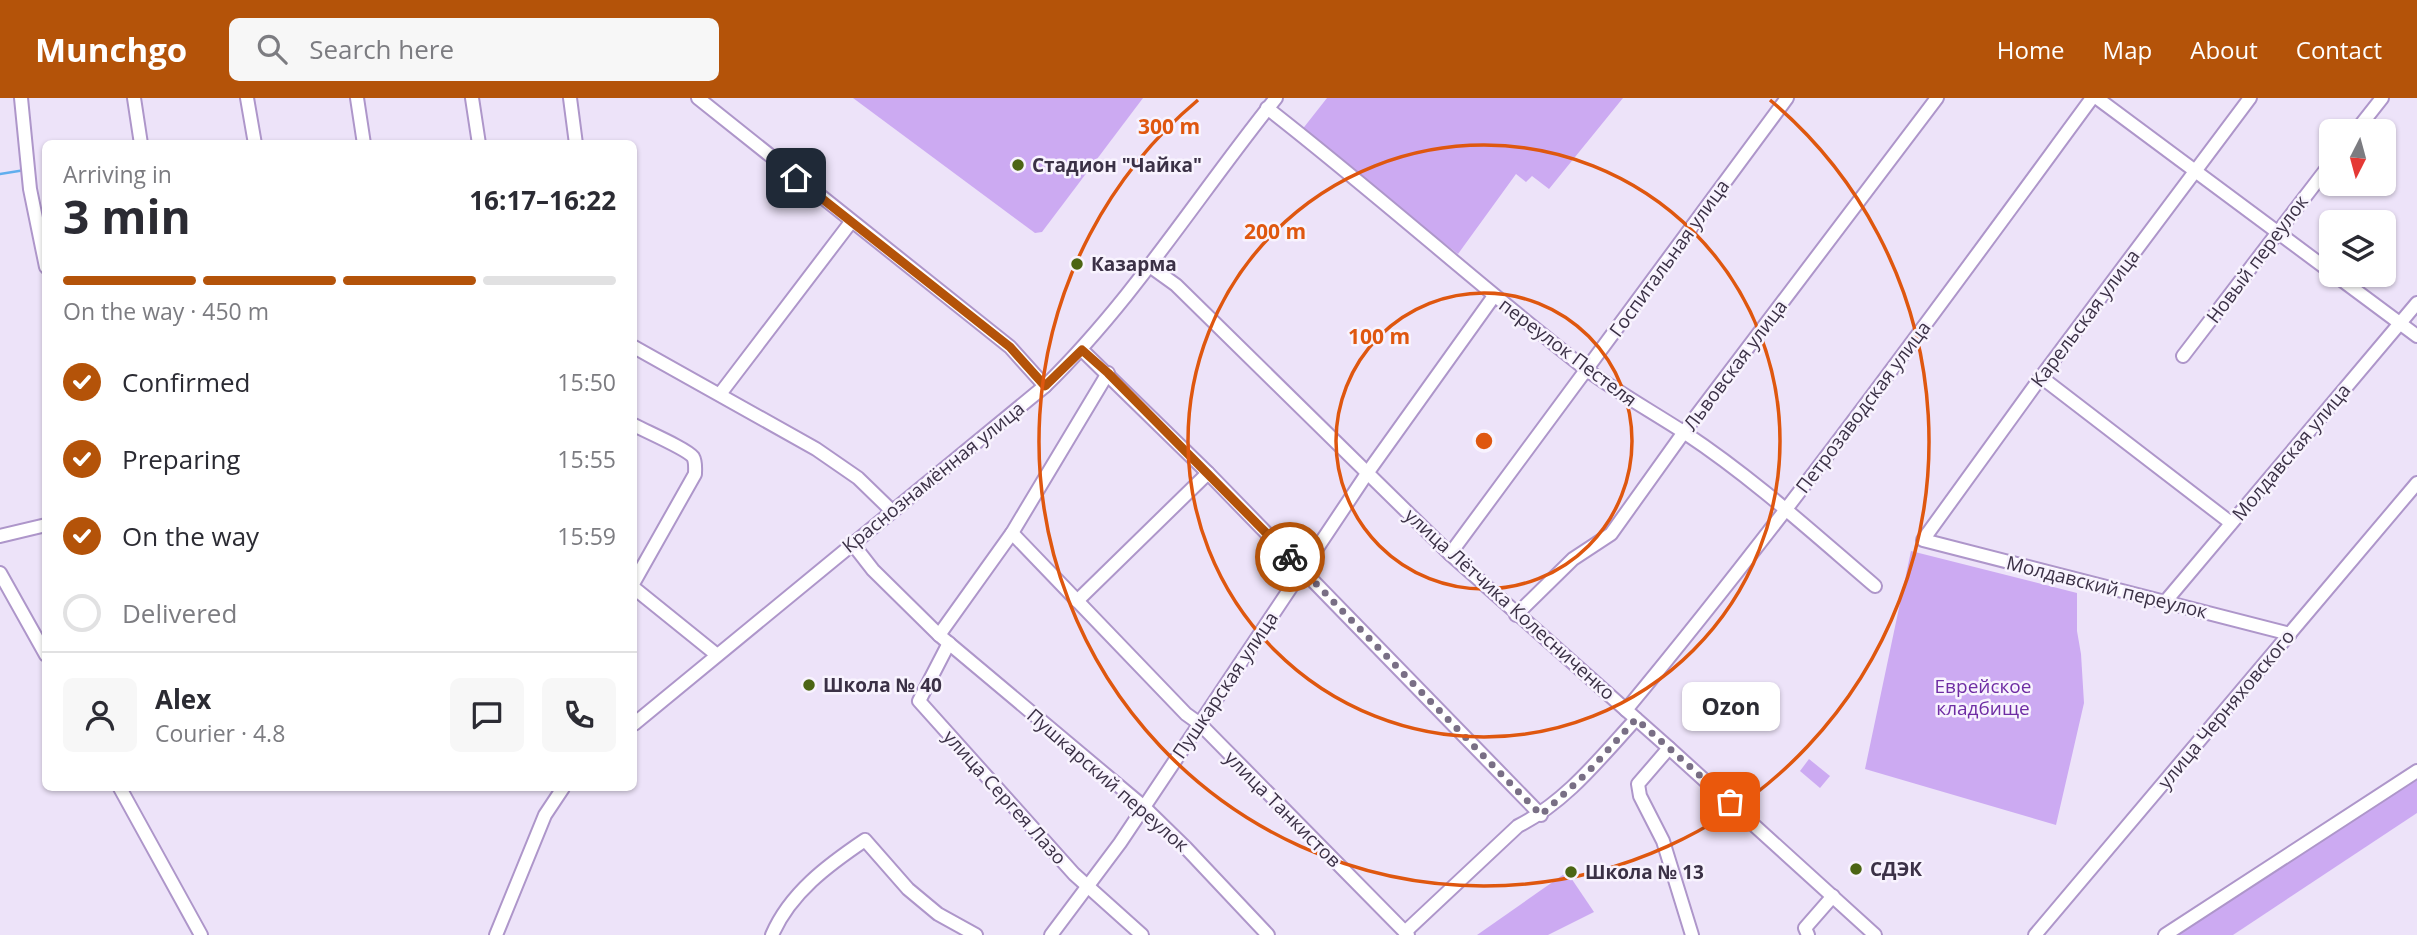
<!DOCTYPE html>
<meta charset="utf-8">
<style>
:root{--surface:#fff;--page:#f7f7f7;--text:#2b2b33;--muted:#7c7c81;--line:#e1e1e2;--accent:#b45309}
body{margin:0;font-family:"Open Sans",sans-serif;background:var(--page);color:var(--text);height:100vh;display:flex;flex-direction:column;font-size:26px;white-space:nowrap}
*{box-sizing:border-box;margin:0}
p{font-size:23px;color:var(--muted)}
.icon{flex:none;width:38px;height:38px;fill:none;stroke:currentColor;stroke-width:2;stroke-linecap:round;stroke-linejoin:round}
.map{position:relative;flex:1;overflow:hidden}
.drawer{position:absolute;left:42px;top:42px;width:595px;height:651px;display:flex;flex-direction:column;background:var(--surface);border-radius:10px;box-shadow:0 2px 5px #0004}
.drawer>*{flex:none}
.needle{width:46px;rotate:186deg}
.buttons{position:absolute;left:2319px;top:21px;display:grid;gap:14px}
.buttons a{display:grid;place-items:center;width:77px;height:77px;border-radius:10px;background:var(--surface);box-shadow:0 2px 5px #0004;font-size:35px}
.pin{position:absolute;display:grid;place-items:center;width:60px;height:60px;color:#fff;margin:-30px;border-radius:14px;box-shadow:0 4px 10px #0006}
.courier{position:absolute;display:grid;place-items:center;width:70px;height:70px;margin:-35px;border:5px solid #b45309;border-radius:50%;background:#fff;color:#222;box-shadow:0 2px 9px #0007}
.bubble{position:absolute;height:49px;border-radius:10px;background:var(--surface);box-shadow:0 2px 5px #0004;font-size:23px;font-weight:700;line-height:49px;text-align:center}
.head em{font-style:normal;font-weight:700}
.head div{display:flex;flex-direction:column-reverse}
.head{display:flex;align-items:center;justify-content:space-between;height:119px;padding:0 21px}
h1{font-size:46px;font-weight:700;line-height:52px}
.bar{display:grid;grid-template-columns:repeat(4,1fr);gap:10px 7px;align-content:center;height:84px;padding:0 21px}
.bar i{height:9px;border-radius:5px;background:var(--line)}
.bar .on{background:var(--accent)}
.bar p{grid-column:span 4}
.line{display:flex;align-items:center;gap:18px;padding:0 21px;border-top:2px solid var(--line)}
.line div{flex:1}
.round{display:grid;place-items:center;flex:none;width:74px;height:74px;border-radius:10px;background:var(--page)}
ol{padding:0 21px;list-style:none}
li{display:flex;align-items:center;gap:21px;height:77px}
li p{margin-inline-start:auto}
li .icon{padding:7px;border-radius:50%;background:var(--accent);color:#fff;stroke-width:4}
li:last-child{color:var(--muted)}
li i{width:38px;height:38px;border:4px solid var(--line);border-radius:50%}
header{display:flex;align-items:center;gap:42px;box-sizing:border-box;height:98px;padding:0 35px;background:var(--accent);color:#fff}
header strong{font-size:33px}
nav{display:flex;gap:38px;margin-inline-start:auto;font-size:24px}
.search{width:490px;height:63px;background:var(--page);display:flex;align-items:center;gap:18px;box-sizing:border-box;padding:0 24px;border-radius:10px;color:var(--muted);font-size:26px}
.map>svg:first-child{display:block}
.green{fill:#ccaaf2}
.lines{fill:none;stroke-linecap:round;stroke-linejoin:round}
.stream{stroke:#60aeee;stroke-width:2.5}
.minor-casing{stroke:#ae96ca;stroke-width:16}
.minor{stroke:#fff;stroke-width:12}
.done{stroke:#796f85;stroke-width:7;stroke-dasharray:0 12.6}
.route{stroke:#b45309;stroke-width:9}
.ring{fill:none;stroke:#df570f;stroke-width:3.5}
.poi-dot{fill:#4c6514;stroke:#f8f3fe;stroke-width:2.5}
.labels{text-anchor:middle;stroke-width:5;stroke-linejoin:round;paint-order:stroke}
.poi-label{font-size:19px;font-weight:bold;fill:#3b3146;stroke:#f8f3fe;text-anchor:start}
.street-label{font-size:19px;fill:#3b3146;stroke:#f8f3fe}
.park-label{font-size:19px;fill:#6e2ca3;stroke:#f8f3fe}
.centre{fill:#df570f;stroke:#f8f3fe;stroke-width:3.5}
.ring-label{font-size:21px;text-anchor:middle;font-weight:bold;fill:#df570f;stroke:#f8f3fe;stroke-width:5;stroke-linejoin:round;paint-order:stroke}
</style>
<header>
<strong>Munchgo</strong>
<div class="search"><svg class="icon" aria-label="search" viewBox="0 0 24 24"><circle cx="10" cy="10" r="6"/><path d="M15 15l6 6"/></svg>Search here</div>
<nav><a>Home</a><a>Map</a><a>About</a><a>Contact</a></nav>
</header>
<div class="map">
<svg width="2417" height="837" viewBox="0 0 2417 837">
<rect width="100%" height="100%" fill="#ede3f9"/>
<g class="green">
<path d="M853,0H1143L1042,134L1035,135Z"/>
<path d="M1327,0H1623L1549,91L1532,78L1526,84L1516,76L1458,156L1301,33Z"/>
<path d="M1911,453L2077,495V533L2081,556L2084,605L2056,727L1865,671Z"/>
<path d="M1809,661L1830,678L1820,690L1800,673Z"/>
<path d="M2417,682V715L2233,837H2174Z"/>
<path d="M1567,774L1594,814L1548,837H1477Z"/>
</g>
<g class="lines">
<path class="stream" d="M0,76L25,72"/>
<g class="minor-casing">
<g id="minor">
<path d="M21,0L30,91L46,169"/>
<path d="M134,0L141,46"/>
<path d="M247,0L255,46"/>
<path d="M357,0L364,46"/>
<path d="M472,0L479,46"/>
<path d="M570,0L576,46"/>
<path d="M698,0L1010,249L1045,288"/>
<path d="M2097,0L2331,174"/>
<path d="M2250,0L2041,279L1923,442L2290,536"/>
<path d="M1267,10C1375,94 1476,185 1583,269C1615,293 1651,313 1685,335C1753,380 1813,435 1875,488"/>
<path d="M2356,33L2382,0"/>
<path d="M1151,169L1176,187L1450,456L1669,650L1875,837"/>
<path d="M2335,177L2417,238"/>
<path d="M634,249L816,351L858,380L892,413"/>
<path d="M1082,252L1208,375L1541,717"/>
<path d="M2183,258L2331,65"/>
<path d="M2041,279L2231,425"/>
<path d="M720,296L851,124"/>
<path d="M634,327C645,333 687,351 693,359C696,364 695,371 695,376L634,484"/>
<path d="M1012,435L1186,616L1200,626L1408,837"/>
<path d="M0,438L46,427"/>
<path d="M852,445L873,472L939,537L1144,709L1186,750L1268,837"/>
<path d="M1450,456L1787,0"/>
<path d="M0,475L46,557"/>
<path d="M634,490L717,557"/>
<path d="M1077,503L1208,375"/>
<path d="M2165,504L2417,205"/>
<path d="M1516,517L1573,461L1611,436L1684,334L1937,0"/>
<path d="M939,537L1012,435L1108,275"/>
<path d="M949,545L919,603L1074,776L1142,837"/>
<path d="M1626,612C1790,414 1940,207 2092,0"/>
<path d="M634,626L1045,288C1134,201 1198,97 1276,0"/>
<path d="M1669,650L1638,686L1640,698L1663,743L1692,837"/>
<path d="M120,690L201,837"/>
<path d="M1405,834L1518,728C1566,704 1600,660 1636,621"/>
<path d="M496,837L545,717L563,690"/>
<path d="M772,837C790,795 828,767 865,742L908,791L938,816L976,837"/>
<path d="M1051,837L1120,745L1368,374L1494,198"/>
<path d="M1808,837L1805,830L1833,798"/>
<path d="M2035,837L2417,385"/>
<path d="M2165,837L2417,673"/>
</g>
</g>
<use href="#minor" class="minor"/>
</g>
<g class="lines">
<path class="done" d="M1290,459L1541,717L1588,674L1636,621L1730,704"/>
<path class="route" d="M796,80L1010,249L1045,288L1082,252L1108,275L1290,459"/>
</g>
<g class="ring">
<circle cx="1484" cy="343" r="148"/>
<circle cx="1484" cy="343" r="296"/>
<path d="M1770 2A445 445 0 1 1 1198 2"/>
</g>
<g class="poi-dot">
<circle cx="1018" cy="67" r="7"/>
<circle cx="1077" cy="166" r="7"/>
<circle cx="809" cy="587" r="7"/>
<circle cx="1856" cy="771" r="7"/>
<circle cx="1571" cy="774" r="7"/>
</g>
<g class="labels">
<g class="poi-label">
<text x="1032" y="74">Стадион "Чайка"</text>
<text x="1091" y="173">Казарма</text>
<text x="823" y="594">Школа № 40</text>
<text x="1870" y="778">СДЭК</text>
<text x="1585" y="781">Школа № 13</text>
</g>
<g class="street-label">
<text transform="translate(1669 160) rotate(-54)" y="7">Госпитальная улица</text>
<text transform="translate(2257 161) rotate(-53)" y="7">Новый переулок</text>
<text transform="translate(2085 220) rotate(-53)" y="7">Карельская улица</text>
<text transform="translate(1568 254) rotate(37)" y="7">переулок Пестеля</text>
<text transform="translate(1735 267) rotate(-53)" y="7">Львовская улица</text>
<text transform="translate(1863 309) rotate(-53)" y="7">Петрозаводская улица</text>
<text transform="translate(2291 354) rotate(-50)" y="7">Молдавская улица</text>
<text transform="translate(933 379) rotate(-39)" y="7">Краснознамённая улица</text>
<text transform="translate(2107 489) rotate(14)" y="7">Молдавский переулок</text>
<text transform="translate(1510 506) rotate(42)" y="7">улица Лётчика Колесниченко</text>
<text transform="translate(1225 587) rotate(-56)" y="7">Пушкарская улица</text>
<text transform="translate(2226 611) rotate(-50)" y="7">улица Черняховского</text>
<text transform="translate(1108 682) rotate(41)" y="7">Пушкарский переулок</text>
<text transform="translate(1005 699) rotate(48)" y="7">улица Сергея Лазо</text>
<text transform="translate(1283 711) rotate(45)" y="7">улица Танкистов</text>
</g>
<g class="park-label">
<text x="1983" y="595">Еврейское<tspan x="1983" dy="22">кладбище</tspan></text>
</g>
</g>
<circle cx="1484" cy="343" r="10" class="centre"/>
<g class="ring-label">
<text x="1169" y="36">300 m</text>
<text x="1275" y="141">200 m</text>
<text x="1379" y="246">100 m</text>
</g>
</svg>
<div class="buttons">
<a><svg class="needle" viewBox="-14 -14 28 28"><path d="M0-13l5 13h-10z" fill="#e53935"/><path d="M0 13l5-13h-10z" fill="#7c7c81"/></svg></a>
<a><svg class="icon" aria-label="layers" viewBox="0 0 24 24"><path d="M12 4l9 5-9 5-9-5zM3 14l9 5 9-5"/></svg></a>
</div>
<div class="pin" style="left:1730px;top:704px;background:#ea580c"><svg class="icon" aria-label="bag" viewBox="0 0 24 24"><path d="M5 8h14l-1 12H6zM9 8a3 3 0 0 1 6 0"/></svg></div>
<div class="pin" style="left:796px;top:80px;background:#1f2937"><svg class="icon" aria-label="home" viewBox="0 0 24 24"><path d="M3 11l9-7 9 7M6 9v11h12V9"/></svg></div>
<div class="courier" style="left:1290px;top:459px"><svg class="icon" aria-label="bike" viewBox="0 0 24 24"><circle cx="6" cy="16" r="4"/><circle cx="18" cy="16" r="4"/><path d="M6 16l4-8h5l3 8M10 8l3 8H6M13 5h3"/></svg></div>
<div class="bubble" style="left:1682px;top:584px;width:98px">Ozon</div>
<section class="drawer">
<div class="head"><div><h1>3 min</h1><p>Arriving in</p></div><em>16:17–16:22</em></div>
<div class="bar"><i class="on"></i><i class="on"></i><i class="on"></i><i></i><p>On the way · 450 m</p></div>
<ol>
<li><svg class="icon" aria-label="check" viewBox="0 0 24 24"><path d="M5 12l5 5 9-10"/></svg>Confirmed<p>15:50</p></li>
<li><svg class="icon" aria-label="check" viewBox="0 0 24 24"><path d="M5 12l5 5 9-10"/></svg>Preparing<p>15:55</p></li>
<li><svg class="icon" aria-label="check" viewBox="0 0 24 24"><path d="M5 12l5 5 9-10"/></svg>On the way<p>15:59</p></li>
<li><i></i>Delivered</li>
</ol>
<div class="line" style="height:126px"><a class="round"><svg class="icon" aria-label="person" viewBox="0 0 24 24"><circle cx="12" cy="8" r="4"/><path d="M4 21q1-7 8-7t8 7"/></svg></a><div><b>Alex</b><p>Courier · 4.8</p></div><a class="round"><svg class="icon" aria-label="chat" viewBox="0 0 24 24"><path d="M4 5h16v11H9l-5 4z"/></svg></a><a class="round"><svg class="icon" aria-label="phone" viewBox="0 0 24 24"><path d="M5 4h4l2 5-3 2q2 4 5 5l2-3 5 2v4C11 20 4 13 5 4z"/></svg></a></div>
</section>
</div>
